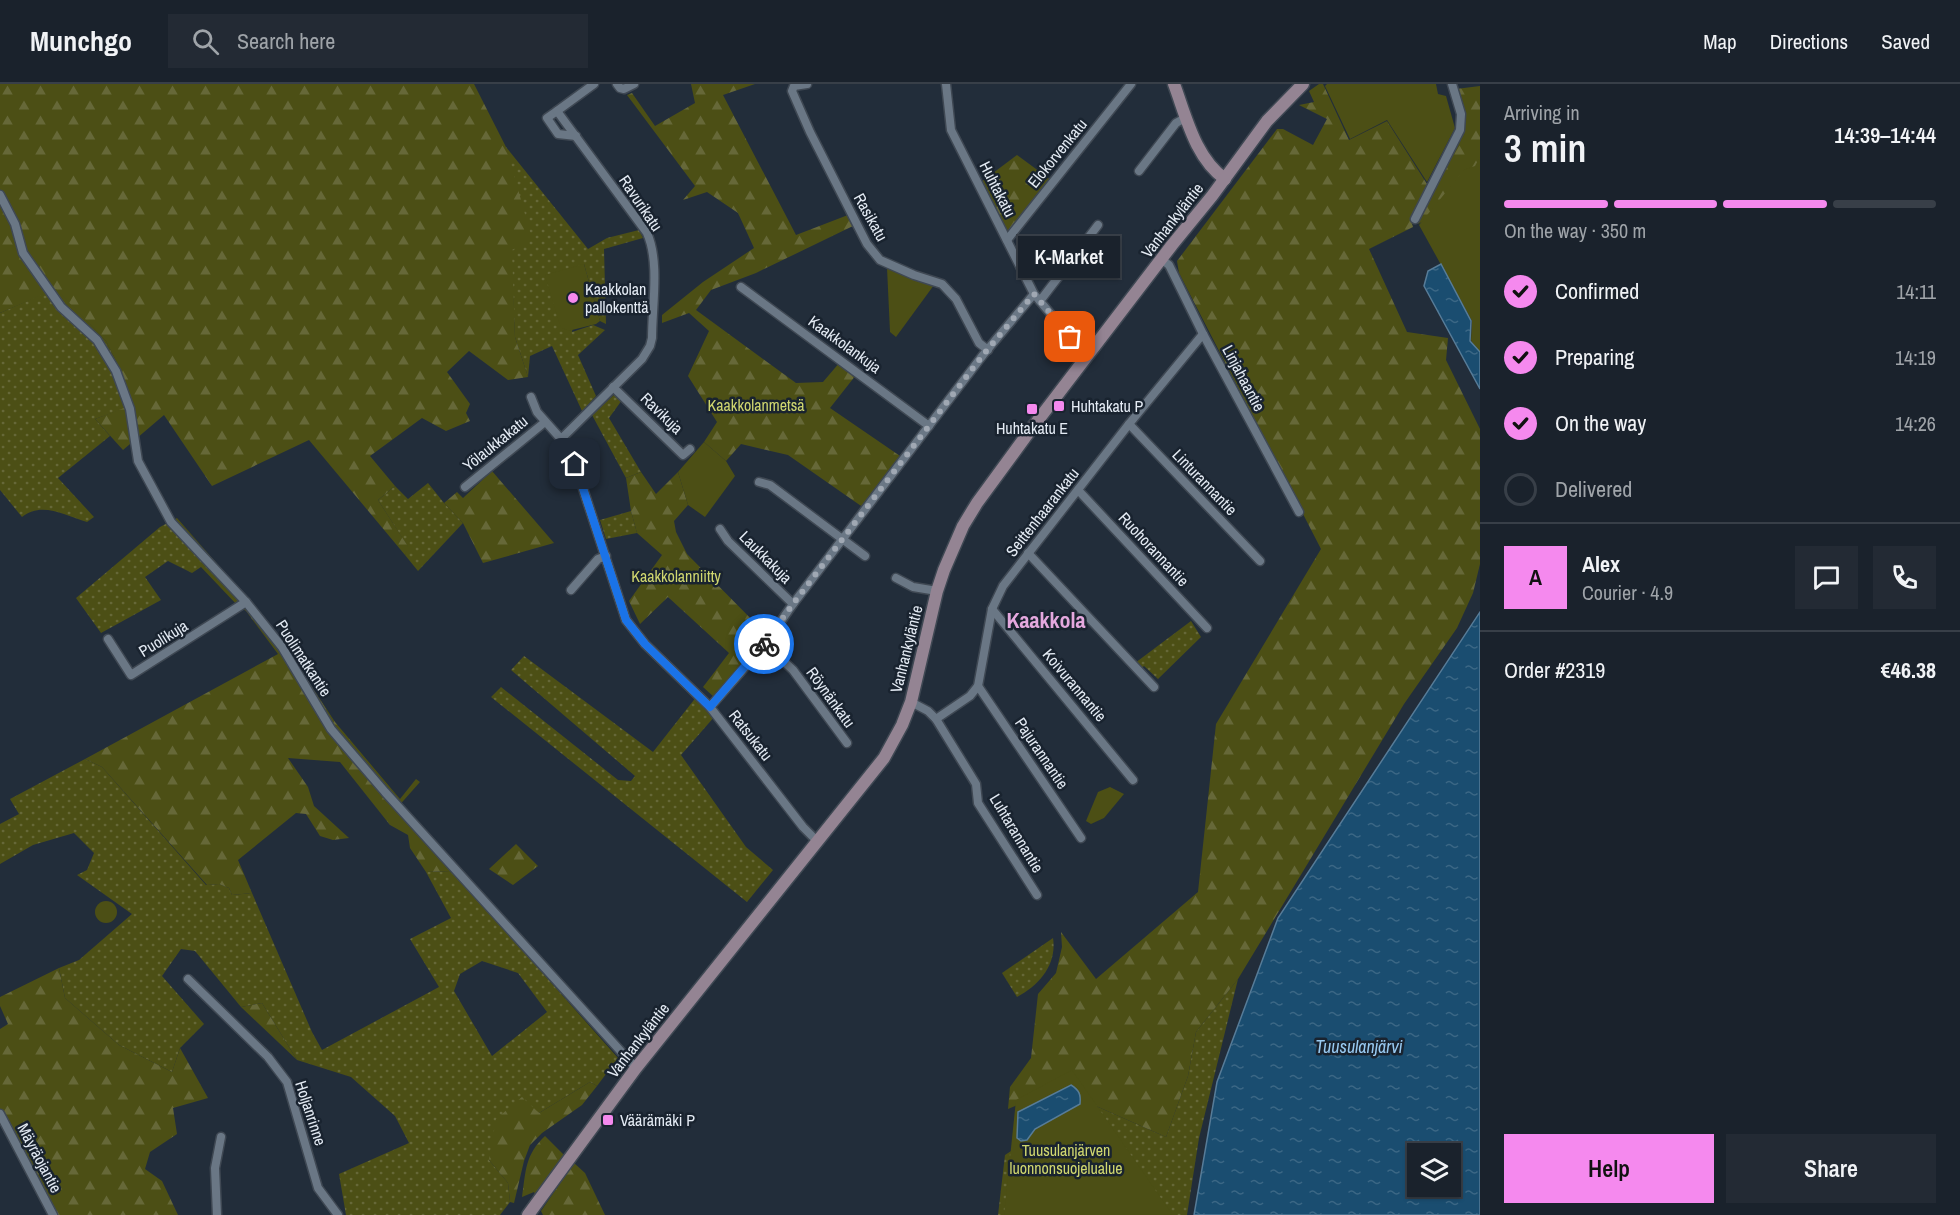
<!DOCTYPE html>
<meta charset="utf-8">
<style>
:root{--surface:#1a222c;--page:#232a34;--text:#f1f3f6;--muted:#9fa4a9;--line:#383f48;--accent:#f589ee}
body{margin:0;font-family:"Archivo Narrow",sans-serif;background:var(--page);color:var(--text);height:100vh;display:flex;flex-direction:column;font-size:22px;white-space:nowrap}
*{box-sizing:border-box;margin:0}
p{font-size:20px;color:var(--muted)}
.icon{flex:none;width:33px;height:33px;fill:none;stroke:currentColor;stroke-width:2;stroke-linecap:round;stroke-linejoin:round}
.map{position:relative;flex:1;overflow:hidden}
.panel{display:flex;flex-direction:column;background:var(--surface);width:480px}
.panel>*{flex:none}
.fabs{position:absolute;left:1407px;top:1059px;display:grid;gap:12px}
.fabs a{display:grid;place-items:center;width:54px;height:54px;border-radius:0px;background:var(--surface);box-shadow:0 2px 4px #0004,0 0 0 2px var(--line);font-size:30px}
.pin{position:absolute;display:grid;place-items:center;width:51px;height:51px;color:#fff;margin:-26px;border-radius:12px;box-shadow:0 3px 9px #0006}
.courier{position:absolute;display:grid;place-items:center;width:60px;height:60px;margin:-30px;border:4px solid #1a73e8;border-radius:50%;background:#fff;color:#222;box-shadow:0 2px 8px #0007}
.bubble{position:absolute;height:42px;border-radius:0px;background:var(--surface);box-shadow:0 2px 4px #0004,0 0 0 2px var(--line);font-size:20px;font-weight:600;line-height:42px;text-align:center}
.summary em{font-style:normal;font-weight:600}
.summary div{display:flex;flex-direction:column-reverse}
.summary{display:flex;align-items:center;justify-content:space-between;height:102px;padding:0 24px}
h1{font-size:39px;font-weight:600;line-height:45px}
.bar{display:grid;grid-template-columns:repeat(4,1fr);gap:9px 6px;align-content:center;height:72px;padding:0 24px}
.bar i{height:8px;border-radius:4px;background:var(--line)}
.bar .current{background:var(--accent)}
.bar p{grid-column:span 4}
.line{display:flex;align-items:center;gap:15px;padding:0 24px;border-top:2px solid var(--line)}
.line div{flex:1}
.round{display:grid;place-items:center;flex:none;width:63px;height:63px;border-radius:0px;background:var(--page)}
ol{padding:0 24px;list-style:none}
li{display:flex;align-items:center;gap:18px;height:66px}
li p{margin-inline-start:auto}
li .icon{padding:6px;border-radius:50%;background:var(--accent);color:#111;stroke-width:4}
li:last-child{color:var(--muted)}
li i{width:33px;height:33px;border:3px solid var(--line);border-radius:50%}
.button{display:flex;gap:12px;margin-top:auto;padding:12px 24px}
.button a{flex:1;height:69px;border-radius:0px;background:var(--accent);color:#111;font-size:24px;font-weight:600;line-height:69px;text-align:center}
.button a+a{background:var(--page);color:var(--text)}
header{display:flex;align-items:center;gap:36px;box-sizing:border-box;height:84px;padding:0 30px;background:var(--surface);border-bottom:2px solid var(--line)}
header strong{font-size:28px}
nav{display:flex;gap:33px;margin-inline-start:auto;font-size:21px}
.search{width:420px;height:54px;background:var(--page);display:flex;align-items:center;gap:15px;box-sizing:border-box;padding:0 21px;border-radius:0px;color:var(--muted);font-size:22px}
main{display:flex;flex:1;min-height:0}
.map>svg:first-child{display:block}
.grass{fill:url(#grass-dots);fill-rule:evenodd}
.forest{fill:url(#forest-firs)}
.park{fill:#4c4f15}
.water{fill:url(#water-ripples);stroke:#577c98;stroke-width:1.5;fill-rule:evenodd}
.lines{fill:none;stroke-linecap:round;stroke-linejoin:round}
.street-casing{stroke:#3f4853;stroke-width:11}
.secondary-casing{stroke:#3f4853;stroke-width:15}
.street{stroke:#6a7785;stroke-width:8}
.secondary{stroke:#948493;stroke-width:12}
.done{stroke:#a0a8b3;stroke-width:6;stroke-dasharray:0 10.8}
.route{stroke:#1a73e8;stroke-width:8}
.poi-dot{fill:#f589ee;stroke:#19232f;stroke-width:2}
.labels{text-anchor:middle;stroke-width:5;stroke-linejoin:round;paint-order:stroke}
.street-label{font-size:16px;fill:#e4ebf4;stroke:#19232f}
.poi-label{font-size:16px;fill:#e4ebf4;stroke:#19232f;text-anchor:start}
.park-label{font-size:16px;fill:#d0d76f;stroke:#19232f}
.water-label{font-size:18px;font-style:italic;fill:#98caf2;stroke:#19232f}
.district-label{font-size:22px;font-weight:bold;fill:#e4a8de;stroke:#19232f}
</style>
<header>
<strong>Munchgo</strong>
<div class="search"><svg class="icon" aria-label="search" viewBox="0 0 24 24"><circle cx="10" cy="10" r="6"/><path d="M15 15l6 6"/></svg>Search here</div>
<nav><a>Map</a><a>Directions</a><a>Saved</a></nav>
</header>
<main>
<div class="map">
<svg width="1480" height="1131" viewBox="0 0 1480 1131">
<defs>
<pattern id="grass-dots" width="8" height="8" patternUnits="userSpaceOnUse" patternTransform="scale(1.5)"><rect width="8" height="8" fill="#4c4f15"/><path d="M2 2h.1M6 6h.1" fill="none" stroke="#666838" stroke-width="1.8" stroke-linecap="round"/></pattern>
<pattern id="forest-firs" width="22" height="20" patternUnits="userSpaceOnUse" patternTransform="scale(1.5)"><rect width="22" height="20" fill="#4c4f15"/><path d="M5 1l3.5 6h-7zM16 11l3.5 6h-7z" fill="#666838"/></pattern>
<pattern id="water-ripples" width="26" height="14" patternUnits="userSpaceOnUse" patternTransform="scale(1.5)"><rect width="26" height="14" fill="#1a4d70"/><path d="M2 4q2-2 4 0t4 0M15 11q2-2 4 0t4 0" fill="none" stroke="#3b6785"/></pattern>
</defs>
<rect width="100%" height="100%" fill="#222d3a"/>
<g class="grass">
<path d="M506,63L588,165L607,154L639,146L643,154L604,165L606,240L600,237L584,180L572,248L593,241L605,246L578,271L596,312L582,327L552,262L530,272L528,293L515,253Z"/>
<path d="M56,204L106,257L120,285L132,322L95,335L110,352L58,394L94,433L87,438C65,431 41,417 22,433L0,406V229Z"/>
<path d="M615,310L622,316L609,334L641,388L626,394L592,331Z"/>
<path d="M428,399L444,419L463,439L418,487L405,471L408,463L378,416L395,402L408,415Z"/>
<path d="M631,427L637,449L606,455L600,436Z"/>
<path d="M177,434L254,522L246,527L238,522L201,483L192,489L168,477L145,493L161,516L101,549L76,514L160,443Z"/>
<path d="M1191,537L1201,553L1158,595L1144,582L1140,585L1135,579Z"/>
<path d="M524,572L653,668L697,612L715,632L681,671L746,763L773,786L747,818L491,613L501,603L618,696L631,697L635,692L511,586Z"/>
<path d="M85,675L102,683L206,801L219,800L229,804L232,811L252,809L312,948L322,966L439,903L410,855L451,834L426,788L452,787L618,974L597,1002L590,998L539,1029L489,1076L508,1099L510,1118L500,1131H346L339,1090L409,1059L395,1032L351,993L297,976L262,919L241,923L195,867L181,865L162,892L204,940L180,964L172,988L119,961L65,914L59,884L79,876L132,830L77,791L87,786L94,769L74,749L33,761L0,780V740L19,730L10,715ZM482,877L518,889L547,928L492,972L454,907L460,890Z"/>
<path d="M1053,854C1057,880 1040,901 1017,913L1002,889Z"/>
<path d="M1238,895L1199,1054L1187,1131H998L1005,1071L1087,1018L1166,1053L1188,992L1196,948Z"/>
</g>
<g class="forest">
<path d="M0,0H474L506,63L532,155L512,166L515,253L528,293L508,296L469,267L447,288L470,320L466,329L470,337L446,347L422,334L370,372L395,402L378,416L409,464L405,471L309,356L212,402L164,331L123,366L95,335L132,321L120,285L106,257L56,205L0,229Z"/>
<path d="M691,0H755L723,11L796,151L848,131L853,142L756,189L711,206L696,226L796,299L823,298L840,278L856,291L830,324L903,374L864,424L788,371L741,360L726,377L704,358L717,338L688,292L709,247L689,229L662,239V231L703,198L754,164L738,129L707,108L683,116L695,102L627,11L632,9L655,42L695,19Z"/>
<path d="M1319,0H1323L1349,56L1387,37L1427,100L1411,136L1413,143L1369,165L1407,248L1448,254L1446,276L1480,345V480L1473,509L1457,544L1404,620L1238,895L1196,948L1188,992L1166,1053L1087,1018L1075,997L1008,1025L1010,1003L1031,974L1038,910L1056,889L1062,863L1061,848L1096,895L1198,808L1216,640L1321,465L1179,189L1177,177L1277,45H1283L1313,61L1327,35L1299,21L1314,18L1309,7Z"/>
<path d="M1480,2V229L1424,137L1418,140L1419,135L1465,47L1464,27L1456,5Z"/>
<path d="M1017,71L1051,96L1008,148L981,98Z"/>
<path d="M492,387L554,459L483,479L463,439L444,419L457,408L463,414Z"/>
<path d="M641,388L656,410L678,388L688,421L674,437L676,448L687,470L766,550L714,613L703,603L729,569L668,513L640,540L629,517L662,471L637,449L631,427L626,394Z"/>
<path d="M254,522L278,551L335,638L400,715L416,695L420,698L396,725L452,787L426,788L410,764L408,751L390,741L340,678L288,674L308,703L314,722L349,754L333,756L320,752L306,730L296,729L238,776L252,809L232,811L229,804L219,800L207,801L102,683L85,675L278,570L246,527Z"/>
<path d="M516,760L538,782L513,801L489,785Z"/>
<path d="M59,884L65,914L119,961L172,988L180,964L208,1014L173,1024L177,1050L150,1068L145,1085L162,1097L178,1131H49L0,1040V945L8,940L0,922V913Z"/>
<path d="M262,919L297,976L241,923Z"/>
<path d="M590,998L597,1002L582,1021L542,1049L530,1061L524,1077L514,1119L510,1118L508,1099L489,1076L496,1035L522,1013L539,1029Z"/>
<path d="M545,1052L566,1073L537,1115L534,1108L522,1113C526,1086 525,1071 545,1052Z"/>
<path d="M574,1079L585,1089L605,1131H543L541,1127Z"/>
</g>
<g class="park">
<path d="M1327,0H1436L1438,10L1446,12L1455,44L1427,98L1387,36L1350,55L1325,2Z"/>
<path d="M1480,73V275L1471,256L1472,237L1419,141L1464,86L1475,82Z"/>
<path d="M584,180L600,237L596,240L568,247L561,243L559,238L545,191Z"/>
<path d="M887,184L934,201L896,253L890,248Z"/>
<path d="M704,358L726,377L735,392L705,433L688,421L678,388Z"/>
<path d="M1110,703L1124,710L1104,734L1091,740L1086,737L1098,708Z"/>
<circle cx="106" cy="828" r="11"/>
<path d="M1072,986L1172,1130L1171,1131H1004L1016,1016Z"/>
</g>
<g class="water">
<path d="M1441,180L1471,237L1470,257L1480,268V305L1424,202L1428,187Z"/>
<path d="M1480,528V1131H1194L1217,998L1278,834ZM1418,1070H1450V1102H1418Z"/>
<path d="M1071,1001C1079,1006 1081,1010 1080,1020L1035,1045L1027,1056L1021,1057L1017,1054L1018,1028Z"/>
</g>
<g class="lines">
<g class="street-casing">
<g id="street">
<path d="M617,0L620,4L624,5L634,0"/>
<path d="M807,0L794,2L792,7L810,48L867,160L880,176L914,191L942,200L956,215L979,259L988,266"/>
<path d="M946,0L951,46L1034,210L1070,253L1089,269"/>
<path d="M557,27L547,34L558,50L576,52"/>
<path d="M1139,87L1176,39L1187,33"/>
<path d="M0,111L15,140L23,169L61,223L97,256L116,287L130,325L138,377L171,438L246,518L282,563L331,645L385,708L636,984"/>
<path d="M1415,135L1460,46L1461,30L1452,0"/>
<path d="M1007,156L1131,0"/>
<path d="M1161,175L1169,181L1203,250L1299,428"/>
<path d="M741,203L929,342"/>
<path d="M1040,217L1098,141"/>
<path d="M613,303L683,371L690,365"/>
<path d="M531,313L537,328L561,355L575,380L626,536L645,560L710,623L803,743L818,758"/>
<path d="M1129,340L1260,477"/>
<path d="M561,355L642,275L650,262L652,254C652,222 660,178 647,149L557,27L594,0"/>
<path d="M759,398L770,401L865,472"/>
<path d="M465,403L545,338"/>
<path d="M1078,406L1207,544"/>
<path d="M720,445L728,457L793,520"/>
<path d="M1028,469L1154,603"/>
<path d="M896,494L913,503L937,507"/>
<path d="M571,506L598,475L606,472"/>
<path d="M992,525L1133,696"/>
<path d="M108,555L131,591L246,518"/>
<path d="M765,560L793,586L847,659"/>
<path d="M978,602L1081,754"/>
<path d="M911,618L928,627L936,635L976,700L978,719L1037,811"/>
<path d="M710,623L765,560L793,520L983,271L1034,210"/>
<path d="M936,635L970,612L978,602L992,525L1003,502L1129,340L1203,250"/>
<path d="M188,895L268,973L287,998L318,1104L338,1131"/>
<path d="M0,1030L53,1131"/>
<path d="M217,1131L215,1084L221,1053"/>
</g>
</g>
<g class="secondary-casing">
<g id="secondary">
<path d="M1174,0C1186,32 1195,74 1225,95"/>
<path d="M528,1131L636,984L884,674L902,641L911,618L937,507L944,486L963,442L977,419L1029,348L1172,161L1212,112L1267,37L1303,0"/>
</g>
</g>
<use href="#street" class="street"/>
<use href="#secondary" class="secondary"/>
</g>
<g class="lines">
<path class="done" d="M764,560L793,520L983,271L1034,210L1070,253"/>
<path class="route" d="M575,380L626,536L645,560L710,623L764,560"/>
</g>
<g class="poi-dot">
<circle cx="573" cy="214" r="6"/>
<rect x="1053" y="316" width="12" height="12" rx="3"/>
<rect x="1026" y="319" width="12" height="12" rx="3"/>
<rect x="602" y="1030" width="12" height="12" rx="3"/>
</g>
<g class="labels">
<g class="street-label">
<text transform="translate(1057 69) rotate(-51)" y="6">Elokorvenkatu</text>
<text transform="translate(998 105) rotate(63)" y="6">Huhtakatu</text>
<text transform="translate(641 119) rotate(56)" y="6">Ravurikatu</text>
<text transform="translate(871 133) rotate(61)" y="6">Rasikatu</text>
<text transform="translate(1172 136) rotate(-52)" y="6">Vanhankyläntie</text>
<text transform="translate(845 260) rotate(36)" y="6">Kaakkolankuja</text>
<text transform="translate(1244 294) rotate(62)" y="6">Linjahaantie</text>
<text transform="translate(662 329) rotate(44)" y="6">Ravikuja</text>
<text transform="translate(495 359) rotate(-39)" y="6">Yölaukkakatu</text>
<text transform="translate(1205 398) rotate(46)" y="6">Linturannantie</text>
<text transform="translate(1042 428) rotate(-52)" y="6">Seittenhaarankatu</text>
<text transform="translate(1154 465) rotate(47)" y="6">Ruohorannantie</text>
<text transform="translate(766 473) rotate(45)" y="6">Laukkakuja</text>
<text transform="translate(163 554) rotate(-32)" y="6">Puolikuja</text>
<text transform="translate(906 565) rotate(-76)" y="6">Vanhankyläntie</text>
<text transform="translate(304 574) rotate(57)" y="6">Puolimatkantie</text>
<text transform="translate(1075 601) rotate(50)" y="6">Koivurannantie</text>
<text transform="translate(831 613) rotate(54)" y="6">Röynänkatu</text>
<text transform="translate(751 651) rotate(52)" y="6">Ratsukatu</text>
<text transform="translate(1042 669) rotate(56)" y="6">Pajurannantie</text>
<text transform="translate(1017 749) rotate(59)" y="6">Luhtarannantie</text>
<text transform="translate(638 956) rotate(-52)" y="6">Vanhankyläntie</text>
<text transform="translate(311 1029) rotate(72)" y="6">Holjanrinne</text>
<text transform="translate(40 1074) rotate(62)" y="6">Mäyräojantie</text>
</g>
<g class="poi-label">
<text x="585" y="211">Kaakkolan<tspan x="585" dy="18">pallokenttä</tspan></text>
<text x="1071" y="328">Huhtakatu P</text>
<text x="1032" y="350" text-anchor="middle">Huhtakatu E</text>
<text x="620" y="1042">Väärämäki P</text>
</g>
<g class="park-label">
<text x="756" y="327">Kaakkolanmetsä</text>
<text x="676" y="498">Kaakkolanniitty</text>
<text x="1066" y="1072">Tuusulanjärven<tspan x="1066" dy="18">luonnonsuojelualue</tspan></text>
</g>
<g class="water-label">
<text x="1359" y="969">Tuusulanjärvi</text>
</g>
<g class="district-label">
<text x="1046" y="544">Kaakkola</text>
</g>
</g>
</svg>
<div class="fabs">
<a><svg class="icon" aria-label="layers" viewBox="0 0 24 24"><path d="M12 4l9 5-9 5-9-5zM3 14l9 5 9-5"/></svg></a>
</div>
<div class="pin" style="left:1070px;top:253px;background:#ea580c"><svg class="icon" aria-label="bag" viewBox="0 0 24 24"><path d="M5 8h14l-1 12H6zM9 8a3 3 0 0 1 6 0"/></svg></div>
<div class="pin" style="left:575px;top:380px;background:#1f2937"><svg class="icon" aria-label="home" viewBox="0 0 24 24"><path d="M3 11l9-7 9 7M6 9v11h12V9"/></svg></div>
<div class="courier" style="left:764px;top:560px"><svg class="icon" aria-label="bike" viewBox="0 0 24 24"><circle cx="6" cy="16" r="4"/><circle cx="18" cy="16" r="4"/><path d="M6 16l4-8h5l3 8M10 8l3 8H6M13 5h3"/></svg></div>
<div class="bubble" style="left:1018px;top:152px;width:102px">K-Market</div>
</div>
<section class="panel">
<div class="summary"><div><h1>3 min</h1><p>Arriving in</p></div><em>14:39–14:44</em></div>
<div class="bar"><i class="current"></i><i class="current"></i><i class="current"></i><i></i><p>On the way · 350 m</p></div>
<ol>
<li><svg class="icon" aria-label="check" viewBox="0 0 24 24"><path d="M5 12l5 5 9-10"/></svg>Confirmed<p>14:11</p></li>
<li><svg class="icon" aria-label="check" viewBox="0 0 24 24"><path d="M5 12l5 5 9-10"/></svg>Preparing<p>14:19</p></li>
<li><svg class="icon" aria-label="check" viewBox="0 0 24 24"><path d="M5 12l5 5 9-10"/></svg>On the way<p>14:26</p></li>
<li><i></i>Delivered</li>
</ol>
<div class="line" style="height:108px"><b class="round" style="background:var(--accent);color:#111">A</b><div><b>Alex</b><p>Courier · 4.9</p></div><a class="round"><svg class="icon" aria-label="chat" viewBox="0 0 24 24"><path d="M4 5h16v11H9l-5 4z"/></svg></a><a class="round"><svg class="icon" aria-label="phone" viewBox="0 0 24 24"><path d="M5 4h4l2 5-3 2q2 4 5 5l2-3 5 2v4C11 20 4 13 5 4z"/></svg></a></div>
<div class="line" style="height:78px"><div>Order #2319</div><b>€46.38</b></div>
<div class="button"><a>Help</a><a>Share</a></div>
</section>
</main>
